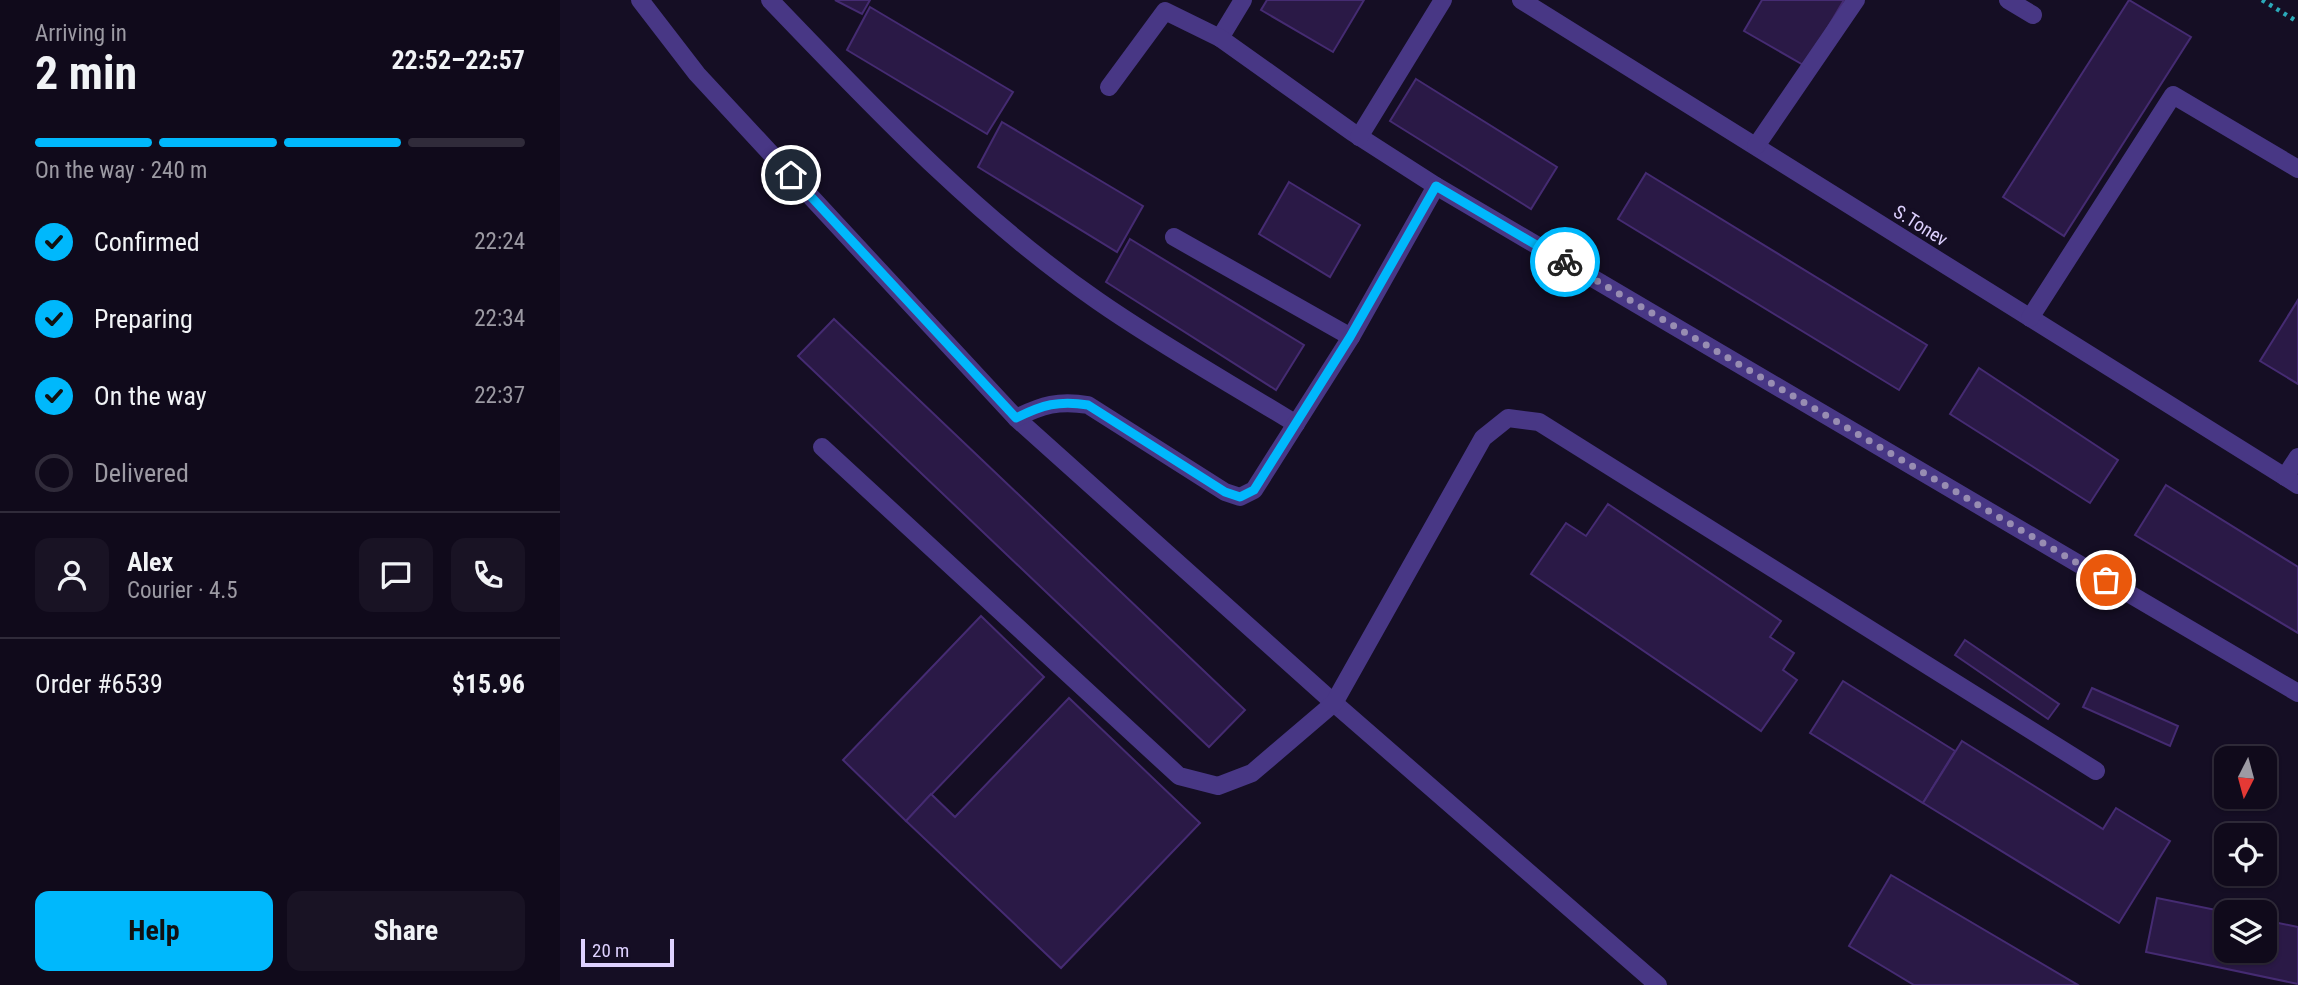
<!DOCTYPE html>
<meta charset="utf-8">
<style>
:root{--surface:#100a1b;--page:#191324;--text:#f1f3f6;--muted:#9c9aa3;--line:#302b3a;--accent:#00b8fc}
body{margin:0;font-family:"Roboto Condensed",sans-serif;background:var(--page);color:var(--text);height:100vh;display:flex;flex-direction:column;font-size:26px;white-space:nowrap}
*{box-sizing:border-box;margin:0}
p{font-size:23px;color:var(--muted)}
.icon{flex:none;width:38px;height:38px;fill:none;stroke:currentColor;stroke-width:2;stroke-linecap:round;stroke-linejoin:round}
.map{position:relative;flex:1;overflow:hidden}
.side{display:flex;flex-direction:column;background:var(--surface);width:560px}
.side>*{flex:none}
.needle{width:46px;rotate:186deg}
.controls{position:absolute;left:1654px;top:746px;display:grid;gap:14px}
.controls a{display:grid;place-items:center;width:63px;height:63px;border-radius:14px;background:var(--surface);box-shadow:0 2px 5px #0004,0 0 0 2px var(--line);font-size:35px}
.scale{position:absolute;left:21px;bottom:18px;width:93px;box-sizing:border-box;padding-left:7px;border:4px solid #ded1ff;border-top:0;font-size:19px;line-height:24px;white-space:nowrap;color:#ded1ff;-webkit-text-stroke:5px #150e24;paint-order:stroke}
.pin{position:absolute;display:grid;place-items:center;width:60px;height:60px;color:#fff;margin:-30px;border:4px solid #fff;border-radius:50%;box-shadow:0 2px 7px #0007}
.courier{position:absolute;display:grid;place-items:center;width:70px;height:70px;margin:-35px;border:5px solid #00b8fc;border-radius:50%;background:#fff;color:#222;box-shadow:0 2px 9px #0007}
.head em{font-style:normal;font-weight:700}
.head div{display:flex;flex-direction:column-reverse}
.head{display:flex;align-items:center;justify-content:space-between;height:119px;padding:0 35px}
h1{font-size:46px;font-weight:700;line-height:52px}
.bar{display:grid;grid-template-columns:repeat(4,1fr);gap:10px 7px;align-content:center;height:84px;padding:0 35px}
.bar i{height:9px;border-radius:5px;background:var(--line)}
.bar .selected{background:var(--accent)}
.bar p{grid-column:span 4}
.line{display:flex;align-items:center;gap:18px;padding:0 35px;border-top:2px solid var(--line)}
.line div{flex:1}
.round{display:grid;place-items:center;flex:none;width:74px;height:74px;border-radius:14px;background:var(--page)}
ol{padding:0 35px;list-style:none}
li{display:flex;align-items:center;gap:21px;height:77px}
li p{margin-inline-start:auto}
li .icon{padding:7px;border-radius:50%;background:var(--accent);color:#111;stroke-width:4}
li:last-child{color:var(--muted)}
li i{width:38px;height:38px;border:4px solid var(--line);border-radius:50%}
.cta{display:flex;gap:14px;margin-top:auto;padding:14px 35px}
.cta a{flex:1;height:80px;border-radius:14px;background:var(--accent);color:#111;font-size:28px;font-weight:700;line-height:80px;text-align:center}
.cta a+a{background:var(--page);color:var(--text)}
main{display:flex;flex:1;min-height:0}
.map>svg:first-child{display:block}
.building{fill:#2a1946;stroke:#452b72;stroke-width:2}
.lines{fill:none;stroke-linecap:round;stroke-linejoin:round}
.path{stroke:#2ba9b9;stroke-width:4.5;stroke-dasharray:3.5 5;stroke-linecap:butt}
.minor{stroke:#483785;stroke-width:18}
.done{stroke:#988db2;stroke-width:7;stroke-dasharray:0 12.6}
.route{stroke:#00b8fc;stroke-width:9}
.labels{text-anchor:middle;stroke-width:7;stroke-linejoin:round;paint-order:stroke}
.street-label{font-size:19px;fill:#ded1ff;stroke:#150e24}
</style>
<main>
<section class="side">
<div class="head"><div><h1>2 min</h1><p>Arriving in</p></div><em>22:52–22:57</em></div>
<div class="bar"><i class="selected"></i><i class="selected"></i><i class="selected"></i><i></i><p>On the way · 240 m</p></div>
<ol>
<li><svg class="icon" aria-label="check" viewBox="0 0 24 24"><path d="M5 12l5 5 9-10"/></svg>Confirmed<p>22:24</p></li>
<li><svg class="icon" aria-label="check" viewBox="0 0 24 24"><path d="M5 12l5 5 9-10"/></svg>Preparing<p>22:34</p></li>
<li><svg class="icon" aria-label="check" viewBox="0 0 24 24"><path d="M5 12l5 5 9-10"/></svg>On the way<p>22:37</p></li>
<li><i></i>Delivered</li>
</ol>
<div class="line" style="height:126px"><a class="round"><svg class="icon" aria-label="person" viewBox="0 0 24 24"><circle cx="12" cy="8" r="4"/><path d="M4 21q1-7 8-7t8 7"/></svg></a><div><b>Alex</b><p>Courier · 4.5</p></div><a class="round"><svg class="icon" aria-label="chat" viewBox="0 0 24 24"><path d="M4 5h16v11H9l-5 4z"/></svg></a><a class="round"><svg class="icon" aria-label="phone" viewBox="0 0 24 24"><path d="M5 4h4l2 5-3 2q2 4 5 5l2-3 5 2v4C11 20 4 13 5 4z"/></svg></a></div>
<div class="line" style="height:91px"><div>Order #6539</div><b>$15.96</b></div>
<div class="cta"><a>Help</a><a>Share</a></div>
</section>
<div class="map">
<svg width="1738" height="985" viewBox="0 0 1738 985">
<rect width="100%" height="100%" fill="#150e24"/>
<g class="building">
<path d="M275,0H310L302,14Z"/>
<path d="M707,0H804L773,52L701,10Z"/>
<path d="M1202,0H1284L1245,66L1184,31Z"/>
<path d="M1569,0L1631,37L1504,236L1443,197Z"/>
<path d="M310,7L453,92L427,134L287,50Z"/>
<path d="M856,79L997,167L971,209L830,121Z"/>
<path d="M442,122L583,206L557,252L418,167Z"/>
<path d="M1086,173L1367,345L1339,390L1058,219Z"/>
<path d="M729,182L800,225L770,277L699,234Z"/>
<path d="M570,239L744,345L716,390L546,282Z"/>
<path d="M1738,300V384L1700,361Z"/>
<path d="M274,319L685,710L649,747L238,356Z"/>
<path d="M1419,368L1558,460L1530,503L1390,414Z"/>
<path d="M1606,485L1738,567V633L1575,535Z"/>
<path d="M1048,504L1221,621L1210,637L1234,653L1223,670L1237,680L1201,731L971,574L1006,523L1026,536Z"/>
<path d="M421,616L484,677L346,821L283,760Z"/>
<path d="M1405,640L1499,704L1488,719L1395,655Z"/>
<path d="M1283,681L1395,751L1363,803L1250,733Z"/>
<path d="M1532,688L1618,726L1610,746L1523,707Z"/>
<path d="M509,698L640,823L501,968L346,821L371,794L395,817Z"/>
<path d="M1402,741L1543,829L1556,808L1610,841L1559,923L1363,803Z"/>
<path d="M1331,875L1518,985H1354L1289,946Z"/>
<path d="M1597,898L1666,912V950H1704V920L1738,927V984L1586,952Z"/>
</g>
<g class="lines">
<path class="path" d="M1702,0L1738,22"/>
<g class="minor">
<path d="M80,0L137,74L456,418L774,703L1098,985"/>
<path d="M210,0C313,107 415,216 538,301C601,345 670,383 736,424"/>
<path d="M961,0L1738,485"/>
<path d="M1448,0L1473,15"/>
<path d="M660,38L683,0"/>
<path d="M549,87L605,11L660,38L792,132L876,186L1738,693"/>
<path d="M799,137L883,0"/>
<path d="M1196,146L1296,0"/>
<path d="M614,237L791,337"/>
<path d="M1470,318L1613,95L1738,169"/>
<path d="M456,418C482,405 499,400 528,405L665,492L680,497L694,490L791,337L876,186"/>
<path d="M262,447L619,776L658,786L692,773L774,703L923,438L948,418L979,422L1536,771"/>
<path d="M1725,477L1738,457"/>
</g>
</g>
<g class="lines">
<path class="done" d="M1005,262L1546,580"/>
<path class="route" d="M231,175L456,418C482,405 499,400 528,405L665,492L680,497L694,490L790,337L876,186L1005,262"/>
</g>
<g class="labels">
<g class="street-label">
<text transform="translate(1361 225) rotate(32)" y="7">S.Tonev</text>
</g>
</g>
</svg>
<div class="controls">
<a><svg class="needle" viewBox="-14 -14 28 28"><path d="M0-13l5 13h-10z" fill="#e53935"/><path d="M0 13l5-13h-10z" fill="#9c9aa3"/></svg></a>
<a><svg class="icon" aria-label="locate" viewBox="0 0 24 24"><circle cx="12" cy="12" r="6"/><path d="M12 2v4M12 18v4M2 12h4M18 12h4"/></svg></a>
<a><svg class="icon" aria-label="layers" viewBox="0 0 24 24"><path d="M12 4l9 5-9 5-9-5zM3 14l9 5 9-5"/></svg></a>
</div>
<div class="scale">20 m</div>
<div class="pin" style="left:1546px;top:580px;background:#ea580c"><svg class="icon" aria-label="bag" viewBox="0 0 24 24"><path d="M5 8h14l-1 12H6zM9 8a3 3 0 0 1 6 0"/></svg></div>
<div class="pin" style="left:231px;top:175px;background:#1f2937"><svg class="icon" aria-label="home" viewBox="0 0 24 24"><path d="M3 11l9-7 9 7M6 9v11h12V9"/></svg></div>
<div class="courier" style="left:1005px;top:262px"><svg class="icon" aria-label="bike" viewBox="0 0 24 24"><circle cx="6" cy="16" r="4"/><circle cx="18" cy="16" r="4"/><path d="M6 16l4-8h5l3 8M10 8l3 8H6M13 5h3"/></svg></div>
</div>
</main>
